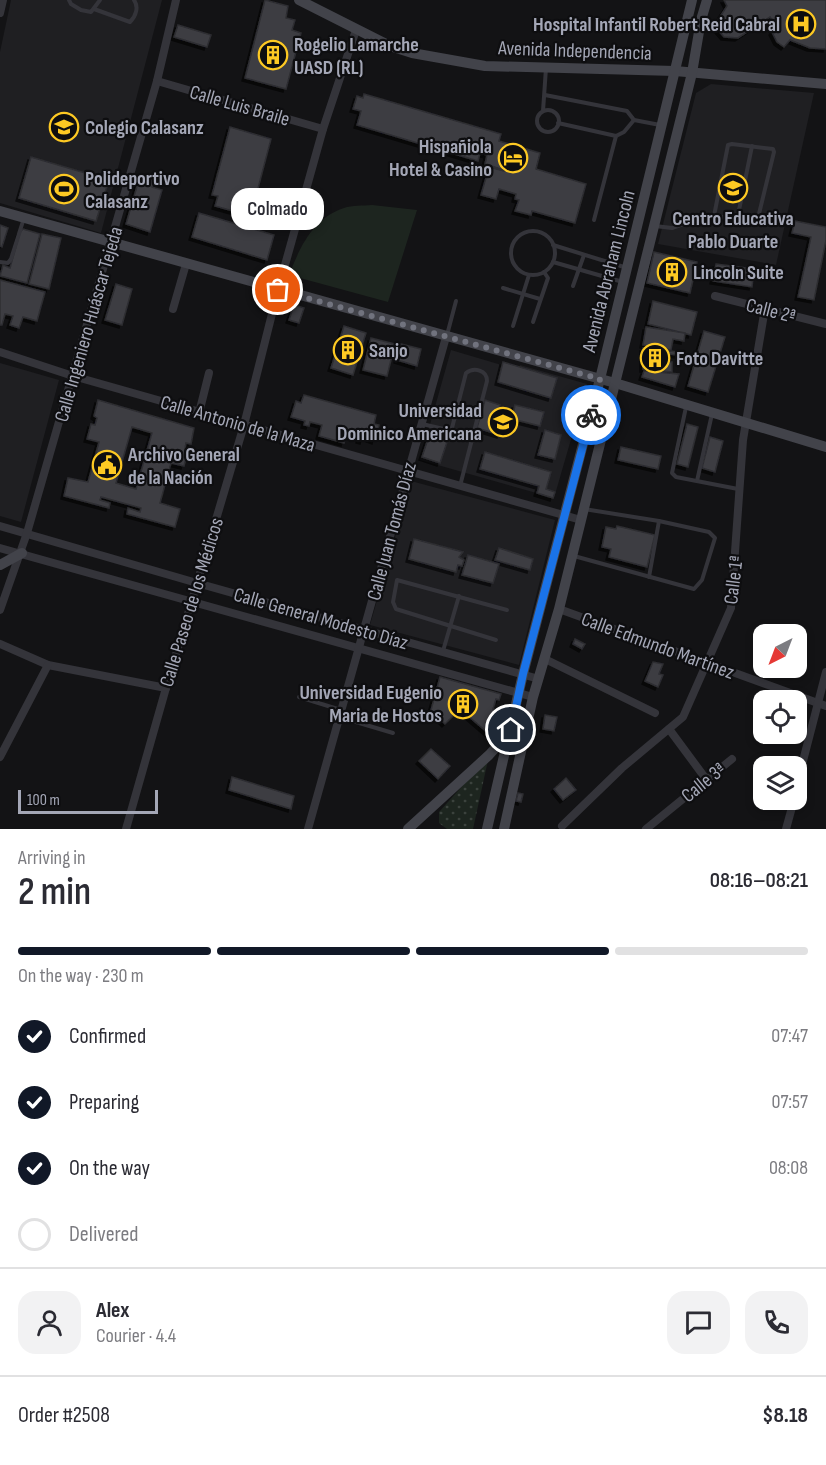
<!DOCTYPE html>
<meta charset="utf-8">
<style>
:root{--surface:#fff;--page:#f2f2f3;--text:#2b2b33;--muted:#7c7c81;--line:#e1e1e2;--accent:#111827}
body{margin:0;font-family:"Sofia Sans Condensed",sans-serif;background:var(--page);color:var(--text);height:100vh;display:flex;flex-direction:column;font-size:22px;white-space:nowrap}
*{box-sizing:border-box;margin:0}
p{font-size:20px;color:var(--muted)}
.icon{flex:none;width:33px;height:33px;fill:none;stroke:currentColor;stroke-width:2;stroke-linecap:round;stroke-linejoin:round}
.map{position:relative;height:829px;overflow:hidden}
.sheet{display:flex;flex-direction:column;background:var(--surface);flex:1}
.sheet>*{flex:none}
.needle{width:39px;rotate:222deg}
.fabs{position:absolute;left:753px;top:624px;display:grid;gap:12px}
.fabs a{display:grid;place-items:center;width:54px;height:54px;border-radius:12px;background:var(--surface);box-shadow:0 3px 9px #0003;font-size:30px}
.scale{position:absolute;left:18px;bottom:15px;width:140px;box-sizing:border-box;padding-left:6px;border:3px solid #a4a7b6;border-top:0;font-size:16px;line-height:21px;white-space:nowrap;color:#a4a7b6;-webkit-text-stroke:4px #0e0e10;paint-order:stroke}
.pin{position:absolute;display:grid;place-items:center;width:51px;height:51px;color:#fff;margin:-26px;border:3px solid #fff;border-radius:50%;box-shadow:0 2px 6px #0007}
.courier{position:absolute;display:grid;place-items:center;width:60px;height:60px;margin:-30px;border:4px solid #1a73e8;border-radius:50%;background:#fff;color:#222;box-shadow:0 2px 8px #0007}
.bubble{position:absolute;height:42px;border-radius:18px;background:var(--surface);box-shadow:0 3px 9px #0003;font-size:20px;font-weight:600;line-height:42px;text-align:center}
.summary em{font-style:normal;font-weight:600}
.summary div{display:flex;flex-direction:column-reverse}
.summary{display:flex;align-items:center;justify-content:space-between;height:102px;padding:0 18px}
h1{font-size:39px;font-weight:600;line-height:45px}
.bar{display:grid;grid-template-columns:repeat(4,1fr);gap:9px 6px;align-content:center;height:72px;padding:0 18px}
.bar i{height:8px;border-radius:4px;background:var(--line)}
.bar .selected{background:var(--accent)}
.bar p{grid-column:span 4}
.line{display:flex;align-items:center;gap:15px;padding:0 18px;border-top:2px solid var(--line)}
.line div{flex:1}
.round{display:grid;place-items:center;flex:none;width:63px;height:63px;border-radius:18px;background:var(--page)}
ol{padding:0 18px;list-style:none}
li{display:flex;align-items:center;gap:18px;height:66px}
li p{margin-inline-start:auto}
li .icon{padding:6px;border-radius:50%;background:var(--accent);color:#fff;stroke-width:4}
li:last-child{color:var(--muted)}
li i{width:33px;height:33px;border:3px solid var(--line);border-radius:50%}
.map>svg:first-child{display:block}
.built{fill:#1f1f22}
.park{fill:url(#park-dots)}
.garden{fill:#1d251f}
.building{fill:#3d3d42;stroke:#2d2d31;stroke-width:1.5;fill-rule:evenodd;filter:url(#shadow)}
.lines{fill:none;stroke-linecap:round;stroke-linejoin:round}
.lane{stroke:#34343a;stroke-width:4}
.street{stroke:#34343a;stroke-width:8}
.secondary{stroke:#42434a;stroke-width:10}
.done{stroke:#71737e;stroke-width:6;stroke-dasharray:0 10.8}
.route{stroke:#1a73e8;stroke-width:8}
.labels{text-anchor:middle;stroke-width:4.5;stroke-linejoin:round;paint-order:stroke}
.poi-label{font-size:20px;font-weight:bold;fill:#a4a7b6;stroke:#0e0e10;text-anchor:start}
.street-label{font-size:20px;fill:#a4a7b6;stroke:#0e0e10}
</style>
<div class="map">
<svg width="826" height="829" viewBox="0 0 826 829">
<defs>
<pattern id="park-dots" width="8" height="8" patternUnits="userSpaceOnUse" patternTransform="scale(1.5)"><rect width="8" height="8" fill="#1d251f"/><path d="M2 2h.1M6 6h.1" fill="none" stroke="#3b423d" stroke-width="1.8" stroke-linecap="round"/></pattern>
<filter id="shadow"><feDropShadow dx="-3" dy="3" stdDeviation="0" flood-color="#0009"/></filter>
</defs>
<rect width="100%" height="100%" fill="#131315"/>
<g class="built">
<path d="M11,0H162L101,233L0,203V52Z"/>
<path d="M711,84L814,93L776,265L658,244L696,93Z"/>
<path d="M451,350L518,370L520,365L587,384L554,498L420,460Z"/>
<path d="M0,363L59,380L21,522L0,516Z"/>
<path d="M411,481L555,520L519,665L370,625Z"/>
</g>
<path class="park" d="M488,760L473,829H447L439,823V812L482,764Z"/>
<path class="garden" d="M372,205L417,210L388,302L289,275C300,247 313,218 344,208C352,205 363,206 372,205Z"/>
<g class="building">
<path d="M265,0L288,6L286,18L295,20L292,30L301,33L286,89L245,78Z"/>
<path d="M724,0H826V49L810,48L790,40L784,47L777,42L772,32L777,26L770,17L738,38L724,37L717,29L716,23L727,6Z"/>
<path d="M178,25L211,35L207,47L174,37Z"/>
<path d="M364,94L501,134L499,141L540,153L536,169L586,184L575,223L532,211L531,215L515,211L519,200L515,199L516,194L499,189L496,199L481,195L489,167L504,171V170L485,164L487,155L480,153L478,161L357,125L361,111L353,109L357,96L363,98Z"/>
<path d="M230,127L271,139L256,196L246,193L243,202L236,200L233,211L215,206L218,196L212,195Z"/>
<path d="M31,157L109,180L96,221L19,198Z"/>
<path d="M140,176L154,180L152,187L162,190L150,232L126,224Z"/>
<path d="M199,213L274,235L267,260L192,237Z"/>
<path d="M795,221L826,227V240L814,300L798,297L811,237L792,233Z"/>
<path d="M0,225L8,228L2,247L0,246Z"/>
<path d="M23,229L40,234L27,283L0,276L3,265L10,268L20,232Z"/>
<path d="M42,234L61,238L49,289L29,284Z"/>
<path d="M654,252L697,262L690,293L647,283Z"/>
<path d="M716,264L754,269L752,287L713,281Z"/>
<path d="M0,280L45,292L37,321L23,317L19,328L10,325L13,316L5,314L2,325H0Z"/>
<path d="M116,284L132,289L122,325L105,320Z"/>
<path d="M653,301L697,312L691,335L648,324Z"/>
<path d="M294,305L304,308L299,323L289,320Z"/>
<path d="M344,326L366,333L353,375L331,368Z"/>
<path d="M646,327L685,333L684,341L673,339L671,350L643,345Z"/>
<path d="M704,331L725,337L708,392L688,386Z"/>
<path d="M371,338L395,344L387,376L363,370Z"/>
<path d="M401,344L421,349L417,366L397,360Z"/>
<path d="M643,348L678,352V355L668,354L667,362H672V372L643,369Z"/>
<path d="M503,362L557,378L551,398L498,382Z"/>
<path d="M644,371L679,374L675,387L642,377Z"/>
<path d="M304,395L376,415L374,424L379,425L375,441L364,437L363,441L359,440L360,436L347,433L344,443L319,436L322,425L310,422L309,426L304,425L305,421L291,417L296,401L301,403Z"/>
<path d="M98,400L194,428L191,444L186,443L185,449L188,451L184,466L171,463L160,503L180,509L175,527L127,514L128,508L140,512L141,508L101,497L100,500L110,503L109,508L64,496L68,478L88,482L99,442L87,439L91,424L95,425L97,418L94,416ZM132,427L152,433L136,489L116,483Z"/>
<path d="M485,400L500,405L497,417L504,419L500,435L477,428Z"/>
<path d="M515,405L544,412L540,426L512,419Z"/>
<path d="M687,424L698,427L688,467L677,464Z"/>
<path d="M545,430L561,435L555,459L538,455Z"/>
<path d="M429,436L447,442L440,463L422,457Z"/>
<path d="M710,437L723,441L715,472L702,468Z"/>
<path d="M621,447L661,456L658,469L618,460Z"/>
<path d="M485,452L551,472L546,489L555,492L553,498L537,493L539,486L480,469Z"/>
<path d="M617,526L655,535L647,567L609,557L611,549L602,547L606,527L616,529Z"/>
<path d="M414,539L463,552L459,557L464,560L462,566L458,565L456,572L409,559Z"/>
<path d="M499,548L533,559L530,570L495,560Z"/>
<path d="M468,555L499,564L493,583L462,575Z"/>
<path d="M575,639L585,644L582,649L573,644Z"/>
<path d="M653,662L663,664L659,674L663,675L658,687L645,681Z"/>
<path d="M440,677L501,694L499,700L496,699L493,709L497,710L495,720L491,719L488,733L467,715L468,711L459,708L457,712L445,724L431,710Z"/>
<path d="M545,715L557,717L554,731L543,729Z"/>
<path d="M431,749L450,766L438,779L419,761Z"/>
<path d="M232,777L294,796L291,809L229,790Z"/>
<path d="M566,778L576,790L563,800L554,789Z"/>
<path d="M518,793L523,794L521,802L516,801Z"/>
</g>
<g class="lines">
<g class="lane">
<path d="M69,0L71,4L81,10L91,12L100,0"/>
<path d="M94,9L130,22C136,16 139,7 134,0"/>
<path d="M545,95L627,111L634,120"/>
<circle cx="548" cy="121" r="11"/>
<path d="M543,111L546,68"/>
<path d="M558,123L616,136L624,132L634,120L660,125"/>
<path d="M594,220L616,136"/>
<path d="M737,220L752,146"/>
<path d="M655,226L672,228L708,215L714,216L754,222H757L774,152L773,149L732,144L728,145L714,216"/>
<circle cx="533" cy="253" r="22"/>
<path d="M553,245L624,267"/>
<path d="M0,262L8,263L11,259L24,218"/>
<path d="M553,262L623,282"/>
<path d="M573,286L584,255"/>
<path d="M503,288L540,299"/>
<path d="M533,322L548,278L544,272"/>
<path d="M513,326L529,275"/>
<path d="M447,335L456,301"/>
<path d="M686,407L672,473L676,477L738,489"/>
<path d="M422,424L448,430L452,428L466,373C474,367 487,370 487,381L460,486"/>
<path d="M697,481L712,414"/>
<path d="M574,556L694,589L702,580L715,538L709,532L659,521L584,509"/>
<path d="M649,577L659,521"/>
<path d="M496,640L396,609L393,602L397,580L507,610"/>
<path d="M443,651L459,596"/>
<path d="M299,697L341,710"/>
<path d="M339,717L393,733"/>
</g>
<g class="street">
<path d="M0,13L3,0"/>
<path d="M157,81L323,129"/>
<path d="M715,296L826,324"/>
<path d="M173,309L186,264"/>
<path d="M0,352L73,376L581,520"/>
<path d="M199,413L209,373"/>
<path d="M0,526L197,583L539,679"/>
<path d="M0,548L533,697"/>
<path d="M559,609L826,706"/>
<path d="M0,610L27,533L157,81L176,0"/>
<path d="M0,644L48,665L166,688"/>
<path d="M545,659L655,713"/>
<path d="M669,729L706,779"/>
<path d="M0,757L48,665"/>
<path d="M796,788L826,672"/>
<path d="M562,826L622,768L683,717L731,608L743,440L765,308"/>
<path d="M126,829L166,688L244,425L278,290L323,129L356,30"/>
<path d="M308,829L446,337"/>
<path d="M646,829L732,759"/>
<path d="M786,829L794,800"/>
</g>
<g class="secondary">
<path d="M299,0L390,46L412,53L485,66L675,71L826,84"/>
<path d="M0,211L615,383L826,447"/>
<path d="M0,565L22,553"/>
<path d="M408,829L489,755L509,733"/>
<path d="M487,829L523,674L600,379L692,0"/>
<path d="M504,829L533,697L559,609L692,73L701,20L707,0"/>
</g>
</g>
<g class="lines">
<path class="done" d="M278,290L600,379L591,415"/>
<path class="route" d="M511,730L523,674L591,415"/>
</g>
<defs>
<g id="hospital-ring" transform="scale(1.5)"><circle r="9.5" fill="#0e0e10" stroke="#fdc923" stroke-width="1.5"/><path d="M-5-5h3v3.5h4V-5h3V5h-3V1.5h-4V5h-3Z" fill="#fdc923"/></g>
<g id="building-ring" transform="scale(1.5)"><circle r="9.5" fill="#0e0e10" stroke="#fdc923" stroke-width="1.5"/><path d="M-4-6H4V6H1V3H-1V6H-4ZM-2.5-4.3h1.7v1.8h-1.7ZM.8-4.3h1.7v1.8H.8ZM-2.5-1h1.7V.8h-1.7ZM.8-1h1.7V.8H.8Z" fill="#fdc923"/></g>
<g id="school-ring" transform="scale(1.5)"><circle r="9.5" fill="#0e0e10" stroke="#fdc923" stroke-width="1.5"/><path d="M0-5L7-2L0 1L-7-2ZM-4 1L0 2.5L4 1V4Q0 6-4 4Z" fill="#fdc923"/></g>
<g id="hotel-ring" transform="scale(1.5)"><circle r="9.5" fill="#0e0e10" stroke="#fdc923" stroke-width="1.5"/><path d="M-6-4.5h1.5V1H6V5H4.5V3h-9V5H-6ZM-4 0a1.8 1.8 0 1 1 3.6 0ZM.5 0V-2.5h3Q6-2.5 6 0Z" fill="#fdc923"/></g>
<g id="stadium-ring" transform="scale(1.5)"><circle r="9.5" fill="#0e0e10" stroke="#fdc923" stroke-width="1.5"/><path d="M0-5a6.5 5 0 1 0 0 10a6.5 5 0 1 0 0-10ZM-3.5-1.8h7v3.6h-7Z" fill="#fdc923"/></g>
<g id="university-ring" transform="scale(1.5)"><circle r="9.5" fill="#0e0e10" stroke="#fdc923" stroke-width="1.5"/><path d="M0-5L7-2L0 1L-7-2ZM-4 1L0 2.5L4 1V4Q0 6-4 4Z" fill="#fdc923"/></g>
<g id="civic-ring" transform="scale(1.5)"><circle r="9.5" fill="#0e0e10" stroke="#fdc923" stroke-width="1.5"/><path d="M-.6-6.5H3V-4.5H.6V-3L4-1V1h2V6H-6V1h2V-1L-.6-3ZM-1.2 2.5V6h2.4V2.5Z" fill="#fdc923"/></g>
</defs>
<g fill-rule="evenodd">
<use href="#hospital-ring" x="801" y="24"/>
<use href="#building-ring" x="273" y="55"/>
<use href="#school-ring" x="64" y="127"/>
<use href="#hotel-ring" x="513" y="158"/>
<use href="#school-ring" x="733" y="188"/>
<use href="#stadium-ring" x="64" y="189"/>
<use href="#building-ring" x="672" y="272"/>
<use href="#building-ring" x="348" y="350"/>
<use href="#building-ring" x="655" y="358"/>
<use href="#university-ring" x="503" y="422"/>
<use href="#civic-ring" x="107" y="465"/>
<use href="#building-ring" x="463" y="704"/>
</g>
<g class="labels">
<g class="poi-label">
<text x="780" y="31" text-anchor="end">Hospital Infantil Robert Reid Cabral</text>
<text x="294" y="51">Rogelio Lamarche<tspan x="294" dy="23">UASD (RL)</tspan></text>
<text x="85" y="134">Colegio Calasanz</text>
<text x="492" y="153" text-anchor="end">Hispañiola<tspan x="492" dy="23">Hotel &amp; Casino</tspan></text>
<text x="85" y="185">Polideportivo<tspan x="85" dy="23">Calasanz</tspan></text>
<text x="733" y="225" text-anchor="middle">Centro Educativa<tspan x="733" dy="23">Pablo Duarte</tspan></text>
<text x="693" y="279">Lincoln Suite</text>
<text x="369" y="357">Sanjo</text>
<text x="676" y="365">Foto Davitte</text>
<text x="482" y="417" text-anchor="end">Universidad<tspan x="482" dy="23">Dominico Americana</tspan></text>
<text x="128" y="461">Archivo General<tspan x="128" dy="23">de la Nación</tspan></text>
<text x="442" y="699" text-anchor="end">Universidad Eugenio<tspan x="442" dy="23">Maria de Hostos</tspan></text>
</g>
<g class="street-label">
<text transform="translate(575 50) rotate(2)" y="7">Avenida Independencia</text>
<text transform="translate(240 105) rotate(16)" y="7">Calle Luis Braile</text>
<text transform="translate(608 271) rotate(-76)" y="7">Avenida Abraham Lincoln</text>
<text transform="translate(771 310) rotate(14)" y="7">Calle 2ª</text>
<text transform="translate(88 324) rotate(-74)" y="7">Calle Ingeniero Huáscar Tejeda</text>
<text transform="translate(238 423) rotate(16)" y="7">Calle Antonio de la Maza</text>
<text transform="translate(391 531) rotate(-75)" y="7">Calle Juan Tomás Díaz</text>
<text transform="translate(733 580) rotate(-83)" y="7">Calle 1ª</text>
<text transform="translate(191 602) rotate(-73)" y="7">Calle Paseo de los Médicos</text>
<text transform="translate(321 618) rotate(16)" y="7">Calle General Modesto Díaz</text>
<text transform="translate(658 645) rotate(20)" y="7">Calle Edmundo Martínez</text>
<text transform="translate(703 782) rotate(-39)" y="7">Calle 3ª</text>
</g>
</g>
</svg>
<div class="fabs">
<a><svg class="needle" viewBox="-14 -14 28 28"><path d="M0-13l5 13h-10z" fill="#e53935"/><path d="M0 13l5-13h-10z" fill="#7c7c81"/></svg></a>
<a><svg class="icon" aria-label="locate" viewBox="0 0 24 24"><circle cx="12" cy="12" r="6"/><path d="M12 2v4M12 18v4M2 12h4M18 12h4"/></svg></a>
<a><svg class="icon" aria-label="layers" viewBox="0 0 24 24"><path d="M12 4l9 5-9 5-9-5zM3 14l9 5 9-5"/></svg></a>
</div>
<div class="scale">100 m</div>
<div class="pin" style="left:278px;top:290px;background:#ea580c"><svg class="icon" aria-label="bag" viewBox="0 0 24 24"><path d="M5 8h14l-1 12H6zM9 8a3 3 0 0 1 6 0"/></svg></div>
<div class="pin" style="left:511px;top:730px;background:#1f2937"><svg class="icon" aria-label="home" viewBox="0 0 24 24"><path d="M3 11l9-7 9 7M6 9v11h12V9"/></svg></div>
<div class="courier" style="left:591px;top:415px"><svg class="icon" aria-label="bike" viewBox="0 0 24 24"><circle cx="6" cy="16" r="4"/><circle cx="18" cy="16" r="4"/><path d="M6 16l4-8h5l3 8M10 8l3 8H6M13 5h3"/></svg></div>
<div class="bubble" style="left:231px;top:188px;width:93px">Colmado</div>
</div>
<section class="sheet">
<div class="summary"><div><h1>2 min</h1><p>Arriving in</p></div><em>08:16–08:21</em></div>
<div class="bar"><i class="selected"></i><i class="selected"></i><i class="selected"></i><i></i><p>On the way · 230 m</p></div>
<ol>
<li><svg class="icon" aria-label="check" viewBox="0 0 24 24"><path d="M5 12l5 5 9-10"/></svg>Confirmed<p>07:47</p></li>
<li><svg class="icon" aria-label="check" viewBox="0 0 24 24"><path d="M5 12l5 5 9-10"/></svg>Preparing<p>07:57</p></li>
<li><svg class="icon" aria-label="check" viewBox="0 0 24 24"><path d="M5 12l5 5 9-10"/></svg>On the way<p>08:08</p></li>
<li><i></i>Delivered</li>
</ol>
<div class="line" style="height:108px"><a class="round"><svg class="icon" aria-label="person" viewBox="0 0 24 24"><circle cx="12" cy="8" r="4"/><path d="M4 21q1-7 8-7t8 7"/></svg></a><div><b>Alex</b><p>Courier · 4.4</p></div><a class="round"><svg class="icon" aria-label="chat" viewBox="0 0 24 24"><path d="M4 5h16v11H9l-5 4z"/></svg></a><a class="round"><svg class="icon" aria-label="phone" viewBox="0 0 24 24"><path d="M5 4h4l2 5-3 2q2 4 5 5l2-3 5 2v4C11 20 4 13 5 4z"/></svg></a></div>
<div class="line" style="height:78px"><div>Order #2508</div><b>$8.18</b></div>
</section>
